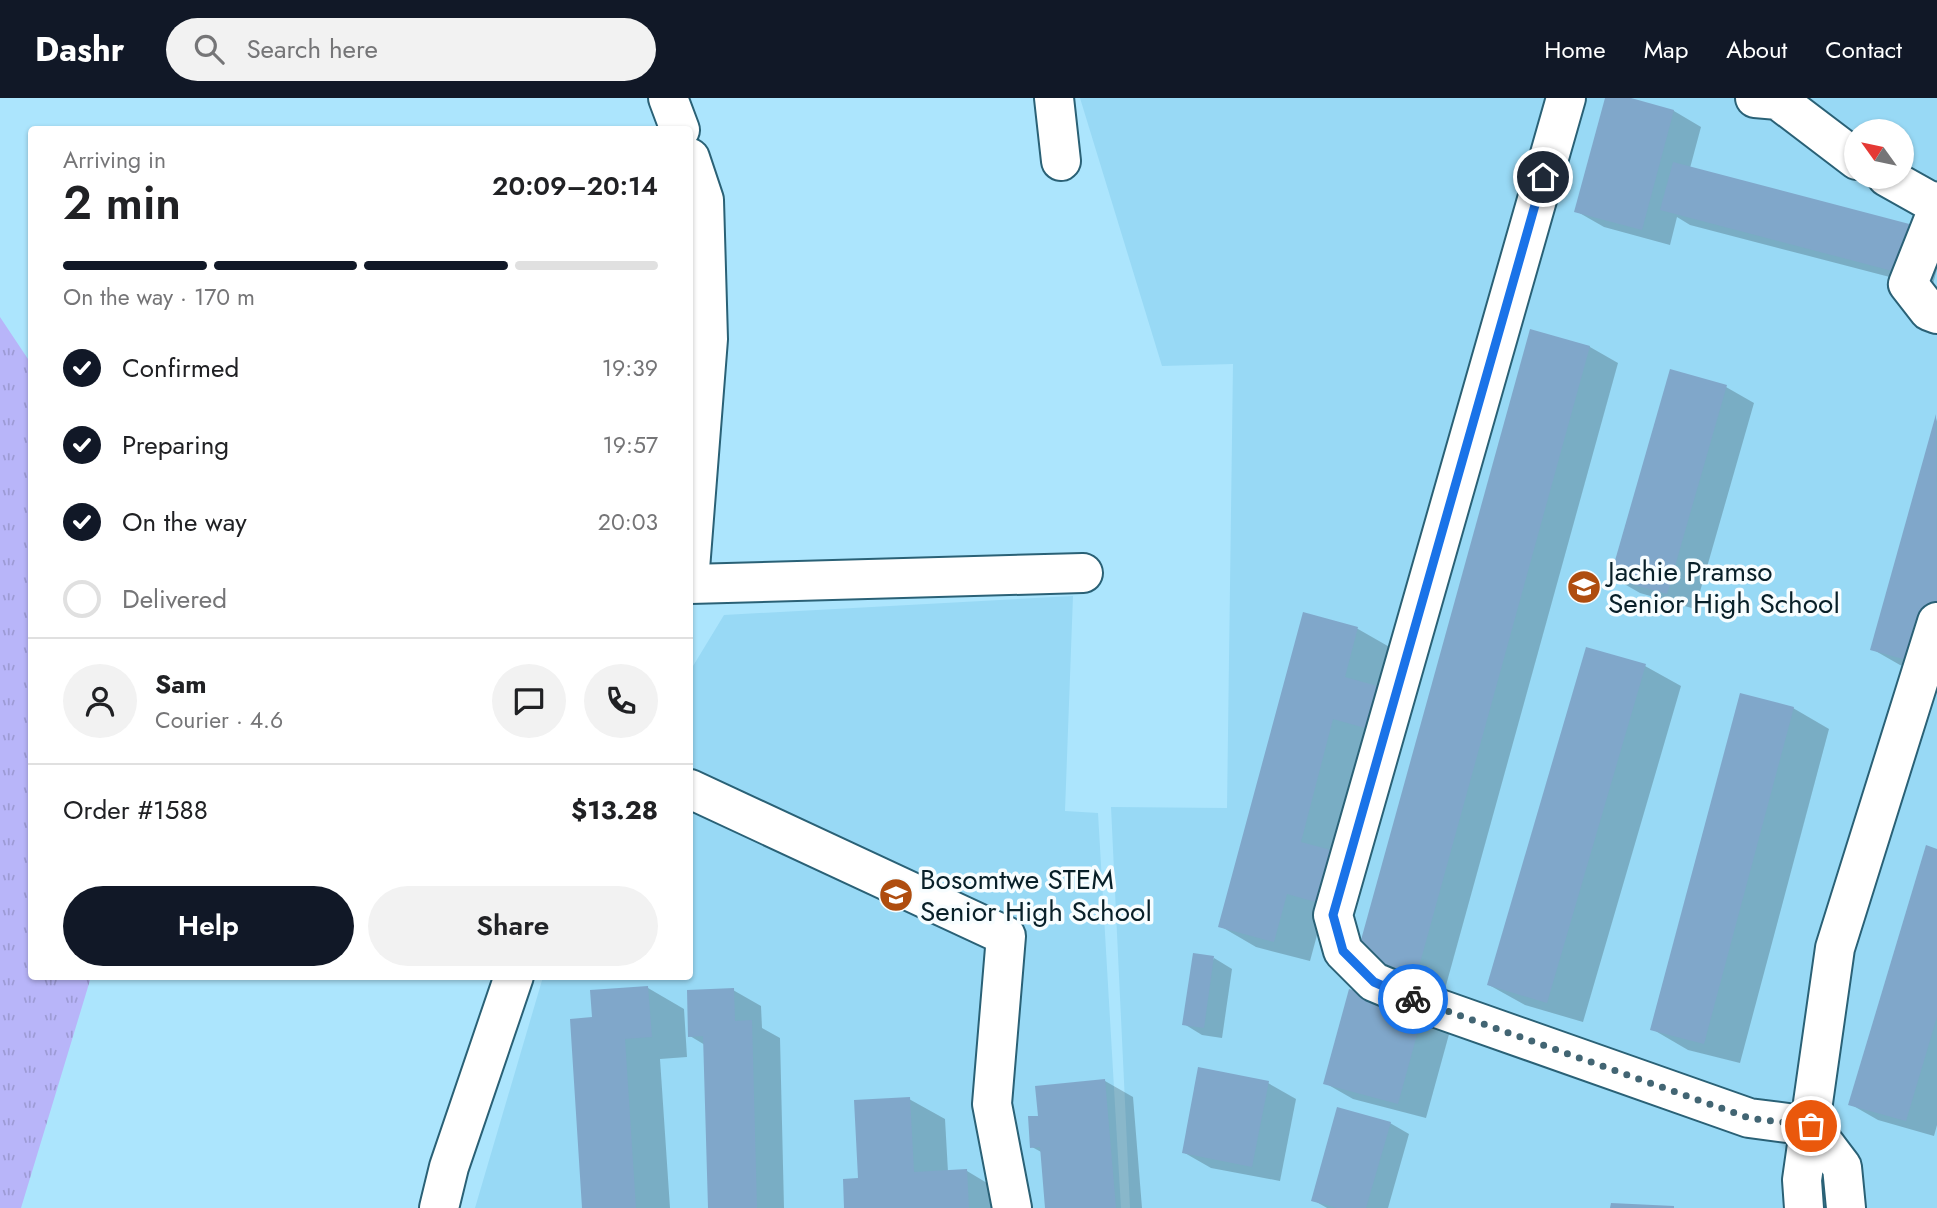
<!DOCTYPE html>
<meta charset="utf-8">
<style>
:root{--surface:#fff;--page:#f2f2f2;--text:#202124;--muted:#757577;--line:#e0e0e0;--accent:#111827}
body{margin:0;font-family:Jost,sans-serif;background:var(--page);color:var(--text);height:100vh;display:flex;flex-direction:column;font-size:26px;white-space:nowrap}
*{box-sizing:border-box;margin:0}
p{font-size:23px;color:var(--muted)}
.icon{flex:none;width:38px;height:38px;fill:none;stroke:currentColor;stroke-width:2;stroke-linecap:round;stroke-linejoin:round}
.map{position:relative;flex:1;overflow:hidden}
.side{position:absolute;left:28px;top:28px;width:665px;height:854px;display:flex;flex-direction:column;background:var(--surface);border-radius:7px;box-shadow:0 2px 5px #0004}
.side>*{flex:none}
.needle{width:46px;rotate:303deg}
.fabs{position:absolute;left:1844px;top:21px;display:grid;gap:14px}
.fabs a{display:grid;place-items:center;width:70px;height:70px;border-radius:50%;background:var(--surface);box-shadow:0 2px 5px #0004;font-size:35px}
.pin{position:absolute;display:grid;place-items:center;width:60px;height:60px;color:#fff;margin:-30px;border:4px solid #fff;border-radius:50%;box-shadow:0 2px 7px #0007}
.courier{position:absolute;display:grid;place-items:center;width:70px;height:70px;margin:-35px;border:5px solid #1a73e8;border-radius:50%;background:#fff;color:#222;box-shadow:0 2px 9px #0007}
.summary em{font-style:normal;font-weight:600}
.summary div{display:flex;flex-direction:column-reverse}
.summary{display:flex;align-items:center;justify-content:space-between;height:119px;padding:0 35px}
h1{font-size:46px;font-weight:600;line-height:52px}
.bar{display:grid;grid-template-columns:repeat(4,1fr);gap:10px 7px;align-content:center;height:84px;padding:0 35px}
.bar i{height:9px;border-radius:5px;background:var(--line)}
.bar .active{background:var(--accent)}
.bar p{grid-column:span 4}
.line{display:flex;align-items:center;gap:18px;padding:0 35px;border-top:2px solid var(--line)}
.line div{flex:1}
.round{display:grid;place-items:center;flex:none;width:74px;height:74px;border-radius:37px;background:var(--page)}
ol{padding:0 35px;list-style:none}
li{display:flex;align-items:center;gap:21px;height:77px}
li p{margin-inline-start:auto}
li .icon{padding:7px;border-radius:50%;background:var(--accent);color:#fff;stroke-width:4}
li:last-child{color:var(--muted)}
li i{width:38px;height:38px;border:4px solid var(--line);border-radius:50%}
.button{display:flex;gap:14px;margin-top:auto;padding:14px 35px}
.button a{flex:1;height:80px;border-radius:42px;background:var(--accent);color:#fff;font-size:28px;font-weight:600;line-height:80px;text-align:center}
.button a+a{background:var(--page);color:var(--text)}
header{display:flex;align-items:center;gap:42px;box-sizing:border-box;height:98px;padding:0 35px;background:var(--accent);color:#fff}
header strong{font-size:33px}
nav{display:flex;gap:38px;margin-inline-start:auto;font-size:24px}
.search{width:490px;height:63px;background:var(--page);display:flex;align-items:center;gap:18px;box-sizing:border-box;padding:0 24px;border-radius:38px;color:var(--muted);font-size:26px}
.map>svg:first-child{display:block}
.built{fill:#98d9f5;fill-rule:evenodd}
.grass{fill:url(#grass-tufts)}
.shadow{fill:#0003}
.building{fill:#80a7ca}
.lines{fill:none;stroke-linecap:round;stroke-linejoin:round}
.minor-casing{stroke:#2a6176;stroke-width:42}
.minor{stroke:#fff;stroke-width:38}
.done{stroke:#426573;stroke-width:7;stroke-dasharray:0 12.6}
.route{stroke:#1a73e8;stroke-width:9}
.labels{text-anchor:middle;stroke-width:7;stroke-linejoin:round;paint-order:stroke}
.poi-label{font-size:28px;fill:#092029;stroke:#f7fdff;text-anchor:start}
</style>
<header>
<strong>Dashr</strong>
<div class="search"><svg class="icon" aria-label="search" viewBox="0 0 24 24"><circle cx="10" cy="10" r="6"/><path d="M15 15l6 6"/></svg>Search here</div>
<nav><a>Home</a><a>Map</a><a>About</a><a>Contact</a></nav>
</header>
<div class="map">
<svg width="1937" height="1110" viewBox="0 0 1937 1110">
<defs>
<pattern id="grass-tufts" width="24" height="20" patternUnits="userSpaceOnUse" patternTransform="scale(1.75)"><rect width="24" height="20" fill="#b8b5f9"/><path d="M3 7l-1-3M5 7V3M7 7l1-3M15 17l-1-3M17 17v-4M19 17l1-3" fill="none" stroke="#9d9bd5"/></pattern>
</defs>
<rect width="100%" height="100%" fill="#ace5fd"/>
<g class="built">
<path d="M1080,0H1937V1110H1130L1111,709L1227,710L1233,266L1162,268ZM1857,33H1902V79H1857Z"/>
<path d="M1073,498L1065,713L1098,715L1121,1110H475L543,879L690,878V573L724,517Z"/>
</g>
<path class="grass" d="M0,219L32,267V878L91,879L21,1110H0Z"/>
<g class="shadow">
<path d="M1607,0H1624L1674,13L1701,29L1690,70L1937,142V171L1932,190L1690,127L1677,119L1670,147L1604,129L1576,113Z"/>
<path d="M1531,233L1590,249L1618,265L1445,891L1386,875L1358,859Z"/>
<path d="M1726,289L1754,305L1695,511L1640,495L1612,479Z"/>
<path d="M1937,320V577L1900,567L1872,551Z"/>
<path d="M1304,516L1358,531L1393,551L1412,610L1401,649L1369,641L1338,758L1366,774L1352,823L1323,815L1310,863L1256,849L1220,828Z"/>
<path d="M1645,568L1681,588L1583,924L1525,907L1489,887Z"/>
<path d="M1793,610L1829,631L1740,965L1688,952L1652,931Z"/>
<path d="M1937,753V1027L1934,1038L1878,1022L1850,1006Z"/>
<path d="M1214,860L1232,871L1222,940L1202,937L1184,926Z"/>
<path d="M648,890L684,911L687,959L660,961L670,1110H583L594,921Z"/>
<path d="M733,892L761,908L762,930L780,940L784,1110H710L705,947L690,938Z"/>
<path d="M1351,893L1451,929L1426,1020L1353,1001L1325,985Z"/>
<path d="M1105,983L1133,999L1142,1110H1047L1043,1055L1032,1049L1040,1019Z"/>
<path d="M1268,985L1296,1001L1280,1083L1211,1070L1183,1054Z"/>
<path d="M909,1001L945,1021L948,1074L967,1073L1002,1094L1003,1110H846L860,1082Z"/>
<path d="M1390,1025L1409,1036L1388,1110H1327L1313,1102Z"/>
</g>
<g class="building">
<path d="M1605,0H1631L1674,12L1642,132L1574,114Z"/>
<path d="M1673,64L1917,128L1904,176L1660,112Z"/>
<path d="M1530,231L1590,248L1417,876L1356,860Z"/>
<path d="M1670,271L1727,287L1667,496L1610,480Z"/>
<path d="M1936,316L1937,513L1922,566L1870,552Z"/>
<path d="M1303,514L1358,529L1345,579L1377,588L1365,630L1333,621L1301,744L1331,752L1316,804L1287,796L1274,844L1218,829Z"/>
<path d="M1586,549L1646,566L1547,905L1487,887Z"/>
<path d="M1740,595L1794,609L1704,946L1650,932Z"/>
<path d="M1926,747L1937,751V919L1906,1023L1848,1007Z"/>
<path d="M1193,855L1214,858L1204,930L1182,927Z"/>
<path d="M648,888L652,939L625,941L636,1110H582L570,921L592,919L590,892Z"/>
<path d="M734,890L735,923L752,922L757,1110H708L703,938L688,939L687,892Z"/>
<path d="M1349,891L1424,911L1398,1006L1323,986Z"/>
<path d="M1198,969L1269,983L1252,1069L1182,1055Z"/>
<path d="M1105,981L1116,1110H1045L1040,1049L1030,1050L1028,1018H1038L1035,988Z"/>
<path d="M910,999L914,1074L967,1071L969,1110H844L843,1081L858,1080L854,1002Z"/>
<path d="M1337,1009L1391,1024L1366,1110H1337L1311,1103Z"/>
<path d="M1611,1105L1674,1108V1110H1610Z"/>
</g>
<g class="lines">
<g class="minor-casing">
<g id="minor">
<path d="M668,0L680,32"/>
<path d="M1054,0L1061,63"/>
<path d="M1566,0L1333,817L1343,853L1374,884L1434,909L1749,1020L1811,1028L1842,1069L1846,1110"/>
<path d="M1755,0L1778,2L1857,62"/>
<path d="M690,60L704,102L708,241L690,471"/>
<path d="M1887,79L1928,102L1937,104"/>
<path d="M1937,113L1908,186L1929,213L1937,216"/>
<path d="M690,486L1083,475"/>
<path d="M690,691L1006,838L992,1006L1012,1110"/>
<path d="M439,1110L449,1069L514,878"/>
<path d="M1804,1110L1802,1082L1835,850L1937,524"/>
</g>
</g>
<use href="#minor" class="minor"/>
</g>
<g class="lines">
<path class="done" d="M1413,901L1749,1020L1811,1028"/>
<path class="route" d="M1413,901L1374,884L1343,853L1333,817L1543,79"/>
</g>
<defs>
<g id="school-disc" transform="scale(1.75)"><circle r="9.5" fill="#af4d0f" stroke="#f7fdff"/><path d="M0-5L7-2L0 1L-7-2ZM-4 1L0 2.5L4 1V4Q0 6-4 4Z" fill="#fff"/></g>
</defs>
<g fill-rule="evenodd">
<use href="#school-disc" x="1584" y="489"/>
<use href="#school-disc" x="896" y="797"/>
</g>
<g class="labels">
<g class="poi-label">
<text x="1608" y="483">Jachie Pramso<tspan x="1608" dy="32">Senior High School</tspan></text>
<text x="920" y="791">Bosomtwe STEM<tspan x="920" dy="32">Senior High School</tspan></text>
</g>
</g>
</svg>
<div class="fabs">
<a><svg class="needle" viewBox="-14 -14 28 28"><path d="M0-13l5 13h-10z" fill="#e53935"/><path d="M0 13l5-13h-10z" fill="#757577"/></svg></a>
</div>
<div class="pin" style="left:1811px;top:1028px;background:#ea580c"><svg class="icon" aria-label="bag" viewBox="0 0 24 24"><path d="M5 8h14l-1 12H6zM9 8a3 3 0 0 1 6 0"/></svg></div>
<div class="pin" style="left:1543px;top:79px;background:#1f2937"><svg class="icon" aria-label="home" viewBox="0 0 24 24"><path d="M3 11l9-7 9 7M6 9v11h12V9"/></svg></div>
<div class="courier" style="left:1413px;top:901px"><svg class="icon" aria-label="bike" viewBox="0 0 24 24"><circle cx="6" cy="16" r="4"/><circle cx="18" cy="16" r="4"/><path d="M6 16l4-8h5l3 8M10 8l3 8H6M13 5h3"/></svg></div>
<section class="side">
<div class="summary"><div><h1>2 min</h1><p>Arriving in</p></div><em>20:09–20:14</em></div>
<div class="bar"><i class="active"></i><i class="active"></i><i class="active"></i><i></i><p>On the way · 170 m</p></div>
<ol>
<li><svg class="icon" aria-label="check" viewBox="0 0 24 24"><path d="M5 12l5 5 9-10"/></svg>Confirmed<p>19:39</p></li>
<li><svg class="icon" aria-label="check" viewBox="0 0 24 24"><path d="M5 12l5 5 9-10"/></svg>Preparing<p>19:57</p></li>
<li><svg class="icon" aria-label="check" viewBox="0 0 24 24"><path d="M5 12l5 5 9-10"/></svg>On the way<p>20:03</p></li>
<li><i></i>Delivered</li>
</ol>
<div class="line" style="height:126px"><a class="round"><svg class="icon" aria-label="person" viewBox="0 0 24 24"><circle cx="12" cy="8" r="4"/><path d="M4 21q1-7 8-7t8 7"/></svg></a><div><b>Sam</b><p>Courier · 4.6</p></div><a class="round"><svg class="icon" aria-label="chat" viewBox="0 0 24 24"><path d="M4 5h16v11H9l-5 4z"/></svg></a><a class="round"><svg class="icon" aria-label="phone" viewBox="0 0 24 24"><path d="M5 4h4l2 5-3 2q2 4 5 5l2-3 5 2v4C11 20 4 13 5 4z"/></svg></a></div>
<div class="line" style="height:91px"><div>Order #1588</div><b>$13.28</b></div>
<div class="button"><a>Help</a><a>Share</a></div>
</section>
</div>
